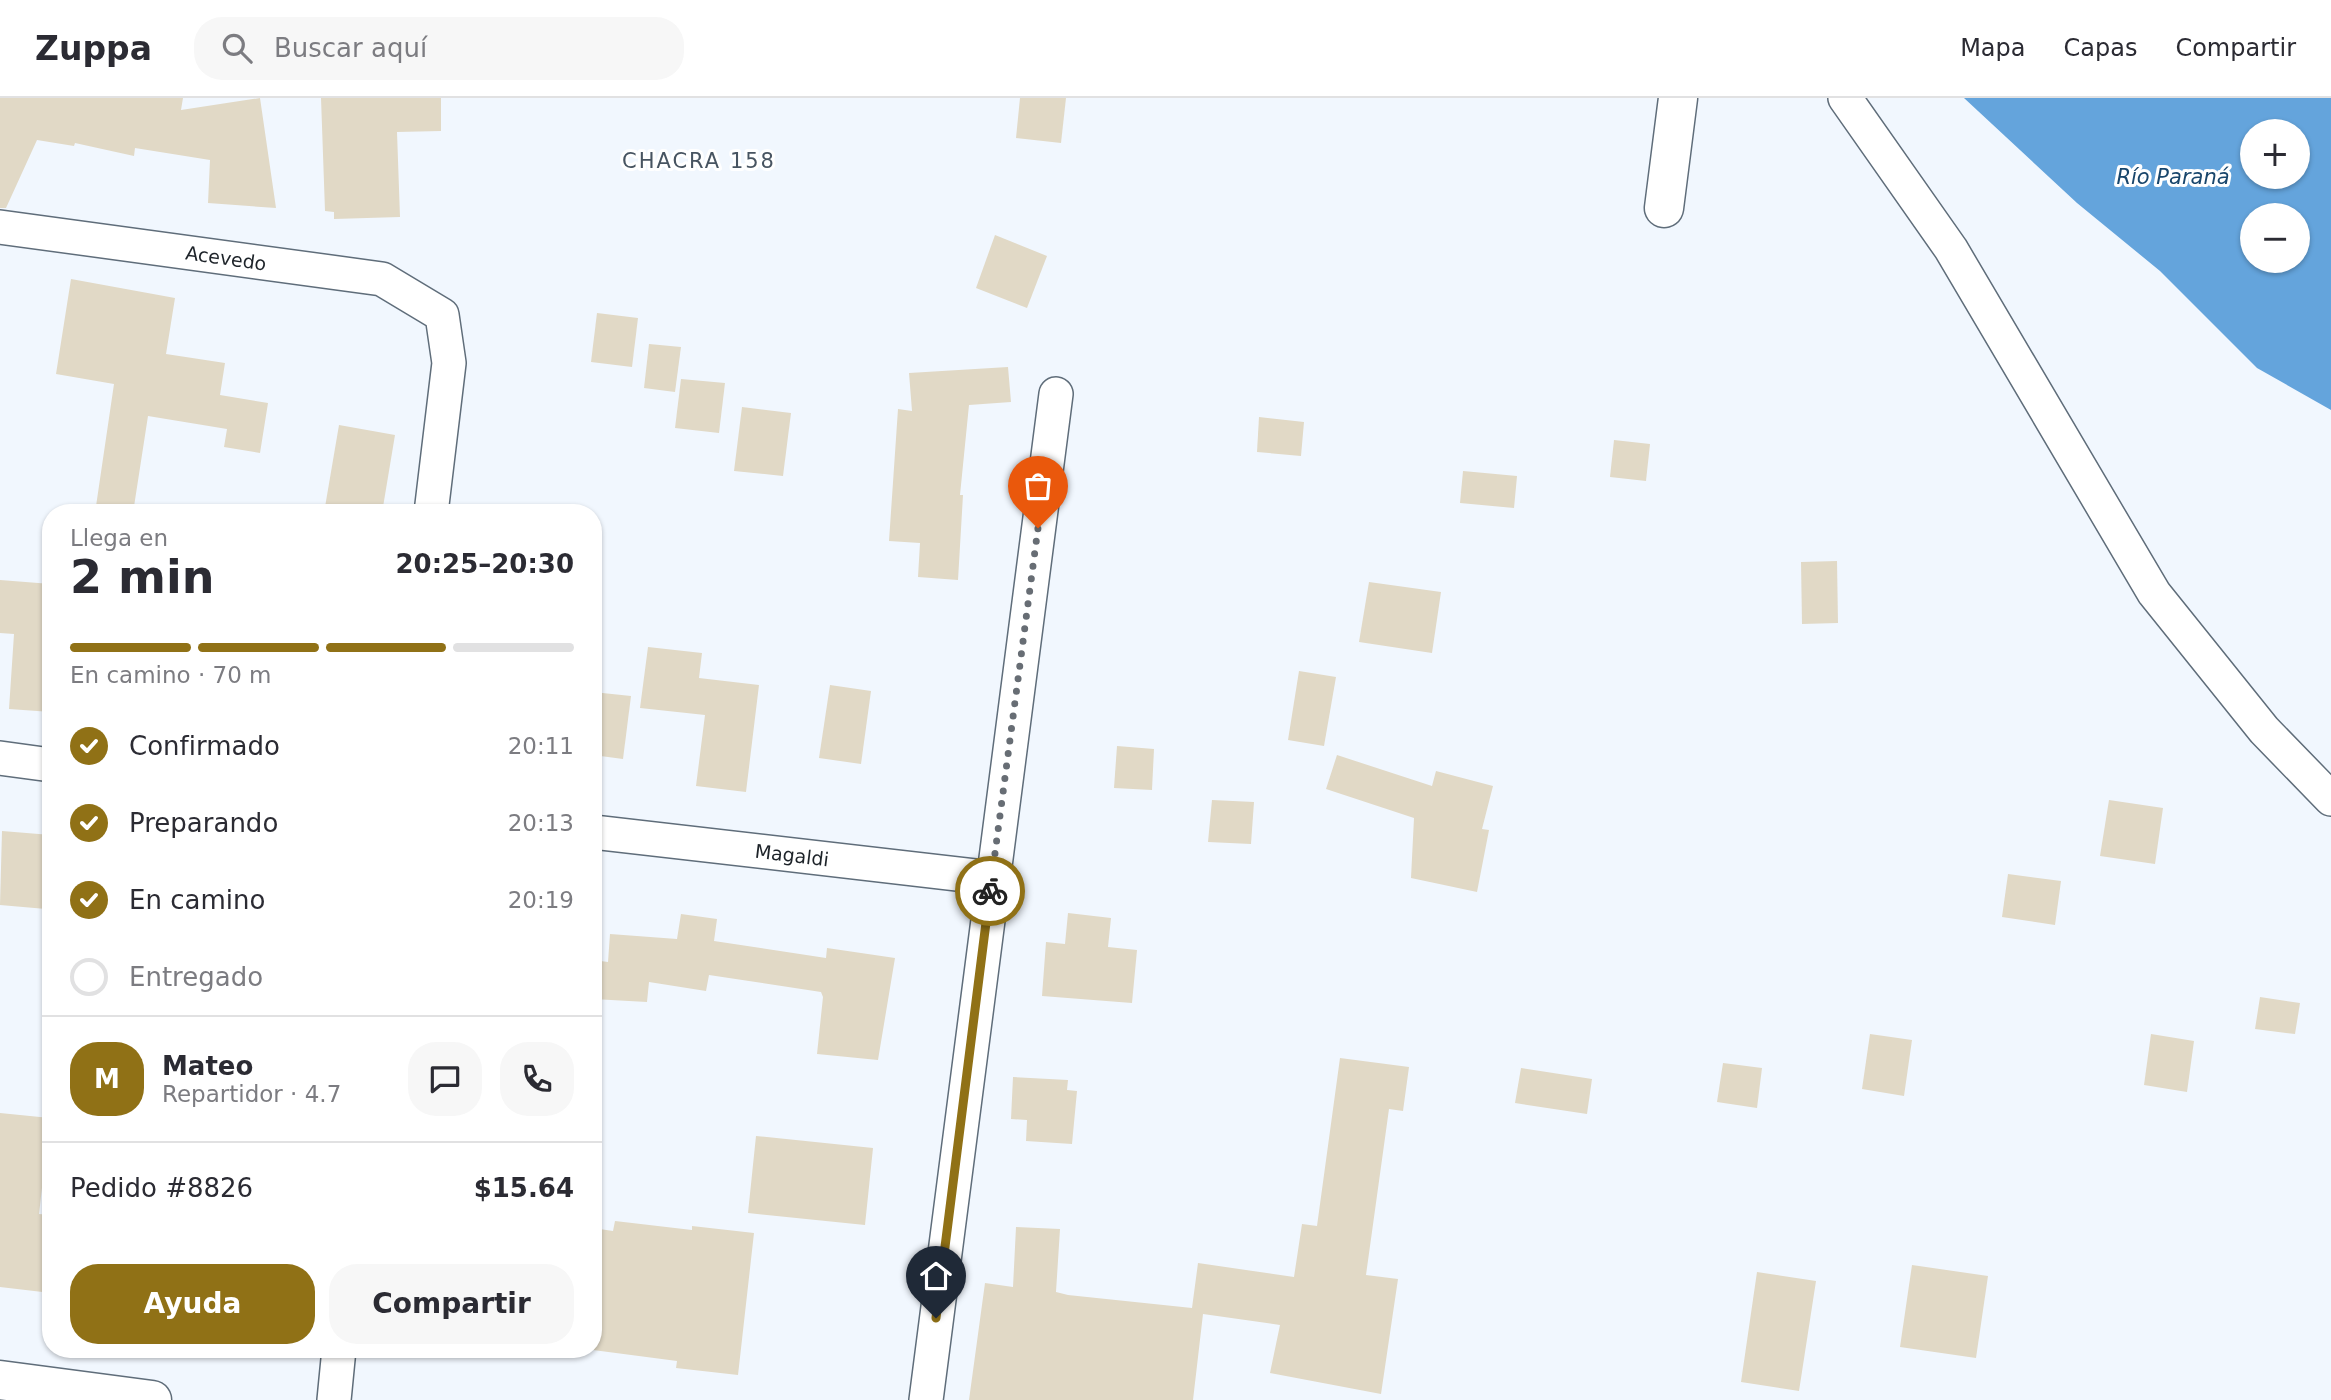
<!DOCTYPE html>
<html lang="es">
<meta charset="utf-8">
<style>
:root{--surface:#fff;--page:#f7f7f7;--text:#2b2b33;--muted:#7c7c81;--line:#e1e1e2;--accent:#907116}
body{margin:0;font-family:"DejaVu Sans",sans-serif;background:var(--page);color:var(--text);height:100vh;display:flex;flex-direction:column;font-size:26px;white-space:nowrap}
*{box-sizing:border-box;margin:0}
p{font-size:23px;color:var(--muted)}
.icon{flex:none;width:38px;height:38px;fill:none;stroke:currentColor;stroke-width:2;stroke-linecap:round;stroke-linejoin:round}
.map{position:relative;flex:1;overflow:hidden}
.drawer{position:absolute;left:42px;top:406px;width:560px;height:854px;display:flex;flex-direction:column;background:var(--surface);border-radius:28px;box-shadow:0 2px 5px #0004}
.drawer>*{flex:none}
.buttons{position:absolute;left:2240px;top:21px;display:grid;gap:14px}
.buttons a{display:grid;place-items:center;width:70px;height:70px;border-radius:50%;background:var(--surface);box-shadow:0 2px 5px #0004;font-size:35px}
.pin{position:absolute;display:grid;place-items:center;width:60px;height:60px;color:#fff;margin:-72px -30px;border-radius:50% 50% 50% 0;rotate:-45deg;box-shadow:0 0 7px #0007}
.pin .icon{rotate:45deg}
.courier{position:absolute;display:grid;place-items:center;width:70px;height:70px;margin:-35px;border:5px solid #907116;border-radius:50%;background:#fff;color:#222;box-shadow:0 2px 9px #0007}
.summary em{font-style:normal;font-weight:600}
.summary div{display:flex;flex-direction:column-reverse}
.summary{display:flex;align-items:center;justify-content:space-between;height:119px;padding:0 28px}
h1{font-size:46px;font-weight:600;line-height:52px}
.bar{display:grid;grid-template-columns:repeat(4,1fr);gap:10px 7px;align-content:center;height:84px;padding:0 28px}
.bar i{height:9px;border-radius:5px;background:var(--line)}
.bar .selected{background:var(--accent)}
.bar p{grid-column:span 4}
.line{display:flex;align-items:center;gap:18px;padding:0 28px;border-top:2px solid var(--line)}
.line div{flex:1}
.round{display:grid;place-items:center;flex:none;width:74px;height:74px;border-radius:28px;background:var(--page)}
ol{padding:0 28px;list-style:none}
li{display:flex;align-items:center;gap:21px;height:77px}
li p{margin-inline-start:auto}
li .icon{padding:7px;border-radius:50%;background:var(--accent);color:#fff;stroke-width:4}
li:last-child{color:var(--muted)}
li i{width:38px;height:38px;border:4px solid var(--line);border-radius:50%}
.button{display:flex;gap:14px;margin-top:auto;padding:14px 28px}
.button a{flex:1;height:80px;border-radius:28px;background:var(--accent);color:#fff;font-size:28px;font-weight:600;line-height:80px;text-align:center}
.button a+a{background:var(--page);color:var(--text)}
header{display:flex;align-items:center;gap:42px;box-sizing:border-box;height:98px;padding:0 35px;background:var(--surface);border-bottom:2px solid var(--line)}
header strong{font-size:33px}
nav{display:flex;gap:38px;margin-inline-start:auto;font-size:24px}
.search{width:490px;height:63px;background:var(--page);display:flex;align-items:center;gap:18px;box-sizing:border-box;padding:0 24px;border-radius:28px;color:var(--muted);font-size:26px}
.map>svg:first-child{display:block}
.water{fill:#64a4dc;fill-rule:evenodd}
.building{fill:#e1d9c6}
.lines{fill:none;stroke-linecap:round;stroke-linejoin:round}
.street-casing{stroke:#5f6d7a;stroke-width:36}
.secondary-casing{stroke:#5f6d7a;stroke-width:41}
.primary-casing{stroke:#5f6d7a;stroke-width:41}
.street{stroke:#fff;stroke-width:33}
.secondary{stroke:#fff;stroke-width:38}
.primary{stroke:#fff;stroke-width:38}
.done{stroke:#676d74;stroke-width:7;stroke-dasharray:0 12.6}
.route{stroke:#907116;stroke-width:9}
.labels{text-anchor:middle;stroke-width:6;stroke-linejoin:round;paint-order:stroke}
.street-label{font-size:19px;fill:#1d2329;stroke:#fff}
.neighbourhood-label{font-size:21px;letter-spacing:2px;fill:#475461;stroke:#fff}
.water-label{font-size:21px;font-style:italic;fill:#18466c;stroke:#fff}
</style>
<header>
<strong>Zuppa</strong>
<div class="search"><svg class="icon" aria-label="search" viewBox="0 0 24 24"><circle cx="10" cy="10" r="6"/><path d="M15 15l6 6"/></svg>Buscar aquí</div>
<nav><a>Mapa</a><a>Capas</a><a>Compartir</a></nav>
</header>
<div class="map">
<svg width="2331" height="1302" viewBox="0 0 2331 1302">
<rect width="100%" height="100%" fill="#f1f7fe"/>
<path class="water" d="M1964,0H2331V312L2257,270L2160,173L2077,105ZM2252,33H2298V79H2252ZM2252,117H2298V163H2252Z"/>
<g class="building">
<path d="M0,0H183L181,12L260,0L276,110L208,105L210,62L135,50L134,58L75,45L74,48L37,42L6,110H0Z"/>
<path d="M321,0H441V33L397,34L400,119L334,121V114L325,113Z"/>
<path d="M1020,0H1066L1061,45L1016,40Z"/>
<path d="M995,137L1047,158L1027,210L976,190Z"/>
<path d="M71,181L175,200L166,256L225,265L220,297L268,305L260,355L224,349L227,331L148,318L133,415H95L114,286L56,276Z"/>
<path d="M597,215L638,220L632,269L591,264Z"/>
<path d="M649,246L681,249L675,294L644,290Z"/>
<path d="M1008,269L1011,304L969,307L960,397H963L958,482L918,479L920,445L889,443L898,311L912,313L909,275Z"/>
<path d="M681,281L725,285L719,335L675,330Z"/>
<path d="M742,309L791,315L783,378L734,373Z"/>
<path d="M1259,319L1304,324L1301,358L1257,354Z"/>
<path d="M339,327L395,337L382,415H324Z"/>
<path d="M1614,342L1650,346L1646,383L1610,379Z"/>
<path d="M1463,373L1517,378L1514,410L1460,405Z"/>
<path d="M1837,463L1838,525L1802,526L1801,464Z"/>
<path d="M0,482L51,486V614L9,611L14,536L0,535Z"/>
<path d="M1369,484L1441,494L1432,555L1359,544Z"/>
<path d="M648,549L702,555L699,580L759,587L746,694L696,688L705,617L640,610Z"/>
<path d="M1299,573L1336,579L1324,648L1288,642Z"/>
<path d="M830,587L871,593L861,666L819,660Z"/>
<path d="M593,594L631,598L623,661L593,657Z"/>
<path d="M1117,648L1154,651L1152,692L1114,690Z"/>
<path d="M1337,657L1432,688L1436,673L1493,688L1482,731L1489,732L1477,794L1411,780L1414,720L1326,691Z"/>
<path d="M1212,702L1254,704L1251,746L1208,744Z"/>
<path d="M2109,702L2163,710L2155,766L2100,758Z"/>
<path d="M2,733L51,737L46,811L0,807Z"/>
<path d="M2008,776L2061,783L2055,827L2002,819Z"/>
<path d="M1068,815L1111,820L1108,849L1137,852L1132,905L1042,898L1046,844L1065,846Z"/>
<path d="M681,816L717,821L714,843L826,860L827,850L895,860L878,962L817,956L823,899L821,894L709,877L706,893L649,884L647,904L593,901V862L608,864L610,836L677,841Z"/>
<path d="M2260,899L2300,905L2295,936L2255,931Z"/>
<path d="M1870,936L1912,942L1904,998L1862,991Z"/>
<path d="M2151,936L2194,943L2187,994L2144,987Z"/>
<path d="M1340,960L1409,969L1403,1013L1389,1011L1366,1177L1398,1181L1381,1296L1270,1275L1280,1227L1203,1216L1193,1302H969L985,1185L1013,1189L1016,1129L1060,1131L1056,1194L1068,1197L1192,1210L1198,1165L1294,1179L1302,1126L1317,1128Z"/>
<path d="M1723,965L1762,970L1757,1010L1717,1004Z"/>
<path d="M1521,970L1592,981L1587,1016L1515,1005Z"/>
<path d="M1013,979L1068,982L1067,992L1077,993L1072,1046L1026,1043L1027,1022L1011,1021Z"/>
<path d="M0,1015L50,1020L39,1116L51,1117V1195L0,1189Z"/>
<path d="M756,1038L873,1050L865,1127L748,1115Z"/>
<path d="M615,1123L692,1132V1128L754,1135L738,1277L676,1270L677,1263L593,1252V1130L613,1133Z"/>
<path d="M1912,1167L1988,1178L1976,1260L1900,1249Z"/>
<path d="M1757,1174L1816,1183L1799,1293L1741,1284Z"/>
</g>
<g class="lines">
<g class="street-casing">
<g id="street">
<path d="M1845,0L1951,151L2154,495L2264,632L2331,701"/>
<path d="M0,129L382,181L442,217L449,265L431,415"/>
<path d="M0,660L51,667"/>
<path d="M593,734L992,780"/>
<path d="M334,1302L339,1251"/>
<path d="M926,1302L1056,296"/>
</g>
</g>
<g class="secondary-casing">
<path id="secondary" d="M1664,110L1678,0"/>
</g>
<g class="primary-casing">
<path id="primary" d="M0,1282L152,1302"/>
</g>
<use href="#street" class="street"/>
<use href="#secondary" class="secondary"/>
<use href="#primary" class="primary"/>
</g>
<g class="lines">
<path class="done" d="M990,793L1038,430"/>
<path class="route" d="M936,1220L990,793"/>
</g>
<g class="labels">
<g class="street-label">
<text transform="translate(226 160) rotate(8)" y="7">Acevedo</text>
<text transform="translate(792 757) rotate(7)" y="7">Magaldi</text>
</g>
<g class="neighbourhood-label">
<text x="699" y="70">CHACRA 158</text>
</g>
<g class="water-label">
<text x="2173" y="86">Río Paraná</text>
</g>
</g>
</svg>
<div class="buttons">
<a>+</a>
<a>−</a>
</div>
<div class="pin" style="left:1038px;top:430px;background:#ea580c"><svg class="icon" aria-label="bag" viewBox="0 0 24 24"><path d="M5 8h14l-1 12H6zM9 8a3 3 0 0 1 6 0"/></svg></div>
<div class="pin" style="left:936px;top:1220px;background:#1f2937"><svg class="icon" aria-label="home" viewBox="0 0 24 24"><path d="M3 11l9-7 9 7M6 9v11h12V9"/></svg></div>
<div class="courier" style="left:990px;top:793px"><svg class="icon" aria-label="bike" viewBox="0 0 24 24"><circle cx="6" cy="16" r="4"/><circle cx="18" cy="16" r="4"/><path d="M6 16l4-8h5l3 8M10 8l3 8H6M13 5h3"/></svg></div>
<section class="drawer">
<div class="summary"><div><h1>2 min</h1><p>Llega en</p></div><em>20:25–20:30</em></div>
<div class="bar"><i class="selected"></i><i class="selected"></i><i class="selected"></i><i></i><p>En camino · 70 m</p></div>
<ol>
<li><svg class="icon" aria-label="check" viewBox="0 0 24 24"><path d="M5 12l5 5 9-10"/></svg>Confirmado<p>20:11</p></li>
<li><svg class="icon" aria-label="check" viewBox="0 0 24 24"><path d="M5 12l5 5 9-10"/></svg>Preparando<p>20:13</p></li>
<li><svg class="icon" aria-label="check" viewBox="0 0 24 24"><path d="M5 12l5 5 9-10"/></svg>En camino<p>20:19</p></li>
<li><i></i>Entregado</li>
</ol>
<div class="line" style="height:126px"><b class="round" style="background:var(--accent);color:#fff">M</b><div><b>Mateo</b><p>Repartidor · 4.7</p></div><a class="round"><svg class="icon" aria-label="chat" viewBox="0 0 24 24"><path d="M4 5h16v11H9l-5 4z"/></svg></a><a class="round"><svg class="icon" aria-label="phone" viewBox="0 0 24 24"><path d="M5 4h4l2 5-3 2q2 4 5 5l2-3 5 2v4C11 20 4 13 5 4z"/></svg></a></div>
<div class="line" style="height:91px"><div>Pedido #8826</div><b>$15.64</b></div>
<div class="button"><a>Ayuda</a><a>Compartir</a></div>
</section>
</div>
